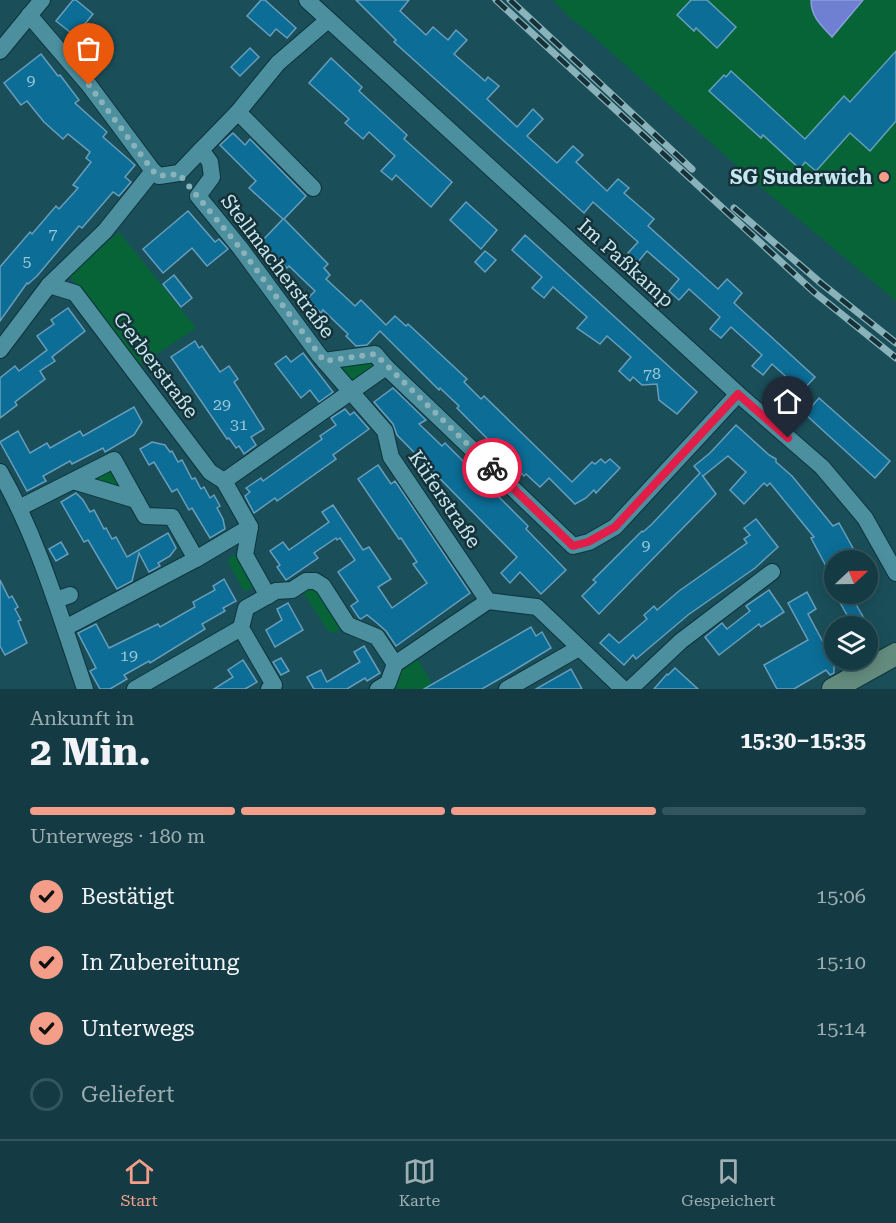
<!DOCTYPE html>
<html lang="de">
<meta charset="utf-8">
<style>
:root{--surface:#143b44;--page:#1d424b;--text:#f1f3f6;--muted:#9dadb2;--line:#33555d;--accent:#f49e89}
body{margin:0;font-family:"Roboto Serif",serif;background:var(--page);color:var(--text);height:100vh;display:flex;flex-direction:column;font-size:22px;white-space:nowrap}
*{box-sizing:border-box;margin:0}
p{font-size:20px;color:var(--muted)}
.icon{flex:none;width:33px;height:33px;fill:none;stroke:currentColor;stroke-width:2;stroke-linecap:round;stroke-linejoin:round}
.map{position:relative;height:689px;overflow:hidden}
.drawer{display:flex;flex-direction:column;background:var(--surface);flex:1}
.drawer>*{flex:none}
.needle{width:39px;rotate:68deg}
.controls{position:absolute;left:824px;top:550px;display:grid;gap:12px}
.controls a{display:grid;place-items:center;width:54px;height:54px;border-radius:50%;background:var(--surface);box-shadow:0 3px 15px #0003,0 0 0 2px var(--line);font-size:30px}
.pin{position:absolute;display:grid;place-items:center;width:51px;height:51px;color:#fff;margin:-62px -26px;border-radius:50% 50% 50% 0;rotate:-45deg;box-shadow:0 0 6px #0007}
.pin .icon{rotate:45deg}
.courier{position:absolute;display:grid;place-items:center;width:60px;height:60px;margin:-30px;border:4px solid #e11d48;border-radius:50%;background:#fff;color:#222;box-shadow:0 2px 8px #0007}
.overview em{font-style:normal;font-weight:700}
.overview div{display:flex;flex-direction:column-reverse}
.overview{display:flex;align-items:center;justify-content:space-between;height:102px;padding:0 30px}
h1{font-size:39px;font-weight:700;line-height:45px}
.bar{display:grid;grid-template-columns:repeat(4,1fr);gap:9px 6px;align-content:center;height:72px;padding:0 30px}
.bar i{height:8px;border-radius:4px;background:var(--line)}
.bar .on{background:var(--accent)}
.bar p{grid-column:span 4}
ol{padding:0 30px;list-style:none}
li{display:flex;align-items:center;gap:18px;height:66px}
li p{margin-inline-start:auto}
li .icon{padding:6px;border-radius:50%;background:var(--accent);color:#111;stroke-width:4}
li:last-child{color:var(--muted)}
li i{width:33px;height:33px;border:3px solid var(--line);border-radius:50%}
.tab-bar{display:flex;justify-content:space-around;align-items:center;height:84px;border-top:2px solid var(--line);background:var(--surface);font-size:16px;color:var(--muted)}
.tab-bar a{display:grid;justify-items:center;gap:3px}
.tab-bar .on{color:var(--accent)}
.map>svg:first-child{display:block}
.green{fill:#076436}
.water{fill:#6f7fd2;stroke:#899edb;stroke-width:1.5}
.building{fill:#0c6d96;stroke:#689ebc;stroke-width:1.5}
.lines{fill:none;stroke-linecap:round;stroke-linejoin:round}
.street-casing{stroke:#0e333b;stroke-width:18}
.secondary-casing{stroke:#0e333b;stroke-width:24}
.street{stroke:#4c8f9e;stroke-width:16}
.secondary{stroke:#638c7e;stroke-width:22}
.rail-casing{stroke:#8ab2bb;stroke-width:7}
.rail{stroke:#163238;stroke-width:4.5;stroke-dasharray:14;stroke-linecap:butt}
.done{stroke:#8ab2bb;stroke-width:6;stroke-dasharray:0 10.8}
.route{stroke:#e11d48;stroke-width:8}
.poi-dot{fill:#f49e89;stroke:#163238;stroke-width:2}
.labels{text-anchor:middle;stroke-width:5;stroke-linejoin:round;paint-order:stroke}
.number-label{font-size:16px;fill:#98c8d9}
.poi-label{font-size:20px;font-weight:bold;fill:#c6e7ef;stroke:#163238;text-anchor:end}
.street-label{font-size:20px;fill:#c6e7ef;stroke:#163238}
</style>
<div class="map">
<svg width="896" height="689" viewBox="0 0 896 689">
<rect width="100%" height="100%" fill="#1a4f5a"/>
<g class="green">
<path d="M553,0H896V301L750,178L590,33L570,18Z"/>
<path d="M119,232L196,328L139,366L69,275Z"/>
<path d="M371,359L377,365L351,383L340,368L342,364Z"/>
<path d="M113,465L128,492L87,480Z"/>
<path d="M233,556L238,557L253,584L252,589L244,591L228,562L229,558Z"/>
<path d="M316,588L341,625L340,629L335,633L329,632L304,594L305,590Z"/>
<path d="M417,658L435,689H394L404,666Z"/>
</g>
<path class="water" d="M811,0H863L832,37C821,25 811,17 811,0Z"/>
<g class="building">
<path d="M73,0H76L93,14L75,36L56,21Z"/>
<path d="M261,0H265L296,28L287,38L276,29L270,36L247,16Z"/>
<path d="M356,0H409L400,11L426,35L433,27L448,40L456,30L467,40L454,54L485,81L488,77L499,86L487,99L517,127L533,109L543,119L527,136L557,163L573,146L583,155L576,162L607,191L618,179L629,188L624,193L654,219L648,226L718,289L727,279L742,293L734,303L815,377L802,391L772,364L763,375L752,366L762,355L731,327L721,338L710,329L720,317L689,289L679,300L669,291L679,279L647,251L638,262L628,253L638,242L593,202L584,213L394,42L396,40Z"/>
<path d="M691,0H707L736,27L717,48L696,28L694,31L677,15Z"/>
<path d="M250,48L259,57L240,76L231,67Z"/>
<path d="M896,51V121L870,151L850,133L816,171L805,162L800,169L763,135L761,138L709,91L724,75L726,77L731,71L805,139L844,96L850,102Z"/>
<path d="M41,54L58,76L60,75L79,100L75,103L107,132L103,137L135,165L125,177L131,182L119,196L113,192L82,228L79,226L37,276L28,284L27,283L0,321V267L30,232L32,234L56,206L59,209L70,197L78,188L73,185L91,162L86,158L90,152L68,134L63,139L44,122L27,101L21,105L4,83Z"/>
<path d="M331,58L362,87L359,91L407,135L404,139L452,182L431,207L396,175L392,180L381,171L395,156L369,132L363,139L345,123L349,119L309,83Z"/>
<path d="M233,133L245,145L250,139L306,196L284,219L328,264L324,268L330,275L326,279L355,306L361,300L386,325L395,316L406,326L408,324L467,379L464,382L481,399L484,396L572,482L592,462L595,464L601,459L605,463L610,459L620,468L596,493L594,490L586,498L575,504L549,478L540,487L526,474L524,476L457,408L459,406L440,388L439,390L380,331L367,345L356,346L346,336L348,334L323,310L321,313L307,299L315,291L289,266L287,268L261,242L283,219L249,188L256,181L220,145Z"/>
<path d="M466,202L497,230L481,249L450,220Z"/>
<path d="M188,211L215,242L219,239L228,249L207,266L192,248L163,273L143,249Z"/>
<path d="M525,235L697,392L677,414L659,400L657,384L642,385L633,377L630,381L619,371L631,357L607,336L600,344L577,328L587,317L553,287L544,298L532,288L542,277L512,250Z"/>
<path d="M485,251L496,260L485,272L475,262Z"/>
<path d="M174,275L192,298L181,307L163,284Z"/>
<path d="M68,308L85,331L52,357L55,361L40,371L45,379L15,402L17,405L0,418V378L15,366L19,371L47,350L37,336L54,324L51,320Z"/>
<path d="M195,341L199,348L202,346L220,372L229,366L238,379L234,382L264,429L251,437L256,445L244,454L239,446L236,448L229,438L227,439L171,357Z"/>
<path d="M303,353L333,392L319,402L310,390L301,398L275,364L286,356L291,362Z"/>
<path d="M393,388L426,420L419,424L442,446L445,443L528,526L526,529L566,570L541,594L520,572L510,583L501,573L517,557L397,435L393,424L374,402Z"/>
<path d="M819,398L890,461L875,478L805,414Z"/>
<path d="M134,407L142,422L134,435L105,452L103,448L72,464L70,461L43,476L46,481L27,491L0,442L18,431L30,453L47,443L50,448L80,431L83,436Z"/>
<path d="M345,409L350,415L354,412L369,429L333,455L336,459L277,501L275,498L254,513L245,496L250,492L246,488L261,478L263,481L322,439L320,436L336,425L331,418Z"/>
<path d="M736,425L769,455L776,459V462L792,476L833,526L839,523L854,550L834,561V581L811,538L814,537L770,483L767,486L764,483L744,504L730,490L746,472L728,456L703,476L702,475L716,494L599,614L582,596L596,582L593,580L642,531L643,532L652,524L700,473L694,466L710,453Z"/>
<path d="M152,442L165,445L170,452L172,451L178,462L182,460L192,479L195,478L201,489L204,487L210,498L214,495L220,506L217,508L223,519L225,529L210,538L192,508L189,510L177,489L172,492L154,462L149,465L140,449Z"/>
<path d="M378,465L391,484L395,481L470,593L396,646L386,631L377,623L367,615L361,619L359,618L351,606L358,601L338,572L355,560L340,538L337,540L336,538L314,553L318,558L286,580L277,567L280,565L270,551L283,542L289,550L329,522L322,512L333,505L363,550L369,547L391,579L378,587L392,608L427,583L413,564L417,562L401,538L399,539L358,479Z"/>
<path d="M76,493L83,500L90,512L94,510L104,529L106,528L112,539L116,537L127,557L168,533L176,548L170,556L158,563L160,566L149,572L139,553L132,581L117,589L88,540L84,542L61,502Z"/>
<path d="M756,519L778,547L755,568L688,615L636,659L633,655L624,665L600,643L609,634L619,643L647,619L644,615L654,606L657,610L679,591L747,543L744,539L750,535L744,528Z"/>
<path d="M61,542L68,554L56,561L49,549Z"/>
<path d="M224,579L236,601L223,608L225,611L202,624L205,629L150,663L149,661L124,675L127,679L110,689H100L90,671L96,668L78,633L96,624L109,648L158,624L160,627L195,607L193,602L215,590L213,586Z"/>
<path d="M0,580L9,598L12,596L18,607L15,609L21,620L18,621L27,643L5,655L0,646Z"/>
<path d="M769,590L784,612L761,627L759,624L719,655L705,637L722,623L727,629L750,611L746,606Z"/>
<path d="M807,592L816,609L808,614L823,642L834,636V673L830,675L826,670L794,689H777L764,665L808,640L788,603Z"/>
<path d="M835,594H850L869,627H854Z"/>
<path d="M288,603L303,630L275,647L266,630L282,620L277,609Z"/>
<path d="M531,627L536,636L542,632L551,648L508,674L482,689H424Z"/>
<path d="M364,646L380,673L367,681L365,678L347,689H314L307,677L321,670L327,682L360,662L354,652Z"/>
<path d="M281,658L289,671L281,675L273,662Z"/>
<path d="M243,660L257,682L245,689H214L233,677L228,670Z"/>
<path d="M675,668L698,689H654L667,674L668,675Z"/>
<path d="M571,669L582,689H536Z"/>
</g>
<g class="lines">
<g class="street-casing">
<g id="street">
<path d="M307,0L738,394L822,467L865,518L896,573"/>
<path d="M328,20L278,63L238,112L201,150L210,162L212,177L198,196L241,249L319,355L385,431L391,457L488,601L537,607L623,689"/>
<path d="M0,51L42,0"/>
<path d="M238,112L313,188"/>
<path d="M153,171L159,176L179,173L201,150"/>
<path d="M49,285L75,293L210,472L224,481L250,527L245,555L268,596"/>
<path d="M0,350L49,285L105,231L153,171L89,85L29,15"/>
<path d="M324,361L375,354L386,367"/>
<path d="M0,472C39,540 60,616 85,689"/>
<path d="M73,481L136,500"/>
<path d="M224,481L386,367L573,546L589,542L615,527L738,394"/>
<path d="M19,508L114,460L145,516L172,517L196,559"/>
<path d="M56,600L70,595"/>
<path d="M65,628L196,559L250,527"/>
<path d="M135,689L241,628"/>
<path d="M269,689L274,685L241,628L246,608L276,591L292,590L306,581H315L323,586L348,625L377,637L395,664"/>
<path d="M378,689L388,683L395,664L488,601"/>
<path d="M507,689L579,648"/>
<path d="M630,689L681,641L772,572"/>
</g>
</g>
<g class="secondary-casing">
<path id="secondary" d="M833,689L896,654"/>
</g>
<use href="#street" class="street"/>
<use href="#secondary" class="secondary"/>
<g class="rail-casing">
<g id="rail">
<path d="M496,0L814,292L896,358"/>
<path d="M510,0L692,169"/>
<path d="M734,208L822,284L896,343"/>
</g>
</g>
<use href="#rail" class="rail"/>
</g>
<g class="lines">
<path class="done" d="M89,85L153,171L159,176L179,174L241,249L324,361L375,354L492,468"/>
<path class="route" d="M492,468L573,546L588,542L615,527L738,394L788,438"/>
</g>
<circle class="poi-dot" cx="884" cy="177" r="6"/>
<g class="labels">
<g class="number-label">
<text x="31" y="86">9</text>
<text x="53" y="239">7</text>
<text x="27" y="267">5</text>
<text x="652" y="379">78</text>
<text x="222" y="410">29</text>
<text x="239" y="430">31</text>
<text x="646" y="551">9</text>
<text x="129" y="661">19</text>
</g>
<g class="poi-label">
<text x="872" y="184">SG Suderwich</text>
</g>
<g class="street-label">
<text transform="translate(626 263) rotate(42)" y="7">Im Paßkamp</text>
<text transform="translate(278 266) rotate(53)" y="7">Stellmacherstraße</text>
<text transform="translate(156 365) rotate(53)" y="7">Gerberstraße</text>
<text transform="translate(445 499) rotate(56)" y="7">Küferstraße</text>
</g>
</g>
</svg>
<div class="controls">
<a><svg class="needle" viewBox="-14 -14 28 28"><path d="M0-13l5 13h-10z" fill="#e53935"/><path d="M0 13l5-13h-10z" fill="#9dadb2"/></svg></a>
<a><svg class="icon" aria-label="layers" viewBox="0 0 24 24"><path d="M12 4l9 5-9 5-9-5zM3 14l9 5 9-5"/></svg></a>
</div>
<div class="pin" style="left:89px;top:85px;background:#ea580c"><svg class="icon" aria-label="bag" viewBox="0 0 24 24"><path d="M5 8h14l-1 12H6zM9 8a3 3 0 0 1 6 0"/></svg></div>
<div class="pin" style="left:788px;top:438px;background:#1f2937"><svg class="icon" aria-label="home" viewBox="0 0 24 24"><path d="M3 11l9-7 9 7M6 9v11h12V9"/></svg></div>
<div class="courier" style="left:492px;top:468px"><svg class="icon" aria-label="bike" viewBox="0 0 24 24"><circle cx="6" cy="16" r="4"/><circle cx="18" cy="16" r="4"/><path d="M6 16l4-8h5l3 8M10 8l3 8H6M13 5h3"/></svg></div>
</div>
<section class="drawer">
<div class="overview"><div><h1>2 Min.</h1><p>Ankunft in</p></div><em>15:30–15:35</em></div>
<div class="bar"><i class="on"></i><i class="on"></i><i class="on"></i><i></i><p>Unterwegs · 180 m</p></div>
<ol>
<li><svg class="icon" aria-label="check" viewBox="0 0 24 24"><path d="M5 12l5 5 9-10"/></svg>Bestätigt<p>15:06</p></li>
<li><svg class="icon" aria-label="check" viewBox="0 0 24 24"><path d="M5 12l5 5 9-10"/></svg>In Zubereitung<p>15:10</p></li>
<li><svg class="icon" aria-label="check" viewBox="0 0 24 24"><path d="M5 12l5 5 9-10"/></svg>Unterwegs<p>15:14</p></li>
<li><i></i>Geliefert</li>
</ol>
</section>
<nav class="tab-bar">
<a class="on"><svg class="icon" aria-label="home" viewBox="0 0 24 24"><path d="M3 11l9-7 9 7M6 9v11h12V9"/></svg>Start</a>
<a><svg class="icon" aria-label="map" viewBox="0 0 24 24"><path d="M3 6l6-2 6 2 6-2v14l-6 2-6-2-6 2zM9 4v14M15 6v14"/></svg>Karte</a>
<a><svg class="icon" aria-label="saved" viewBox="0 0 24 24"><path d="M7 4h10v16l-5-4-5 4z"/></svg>Gespeichert</a>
</nav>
